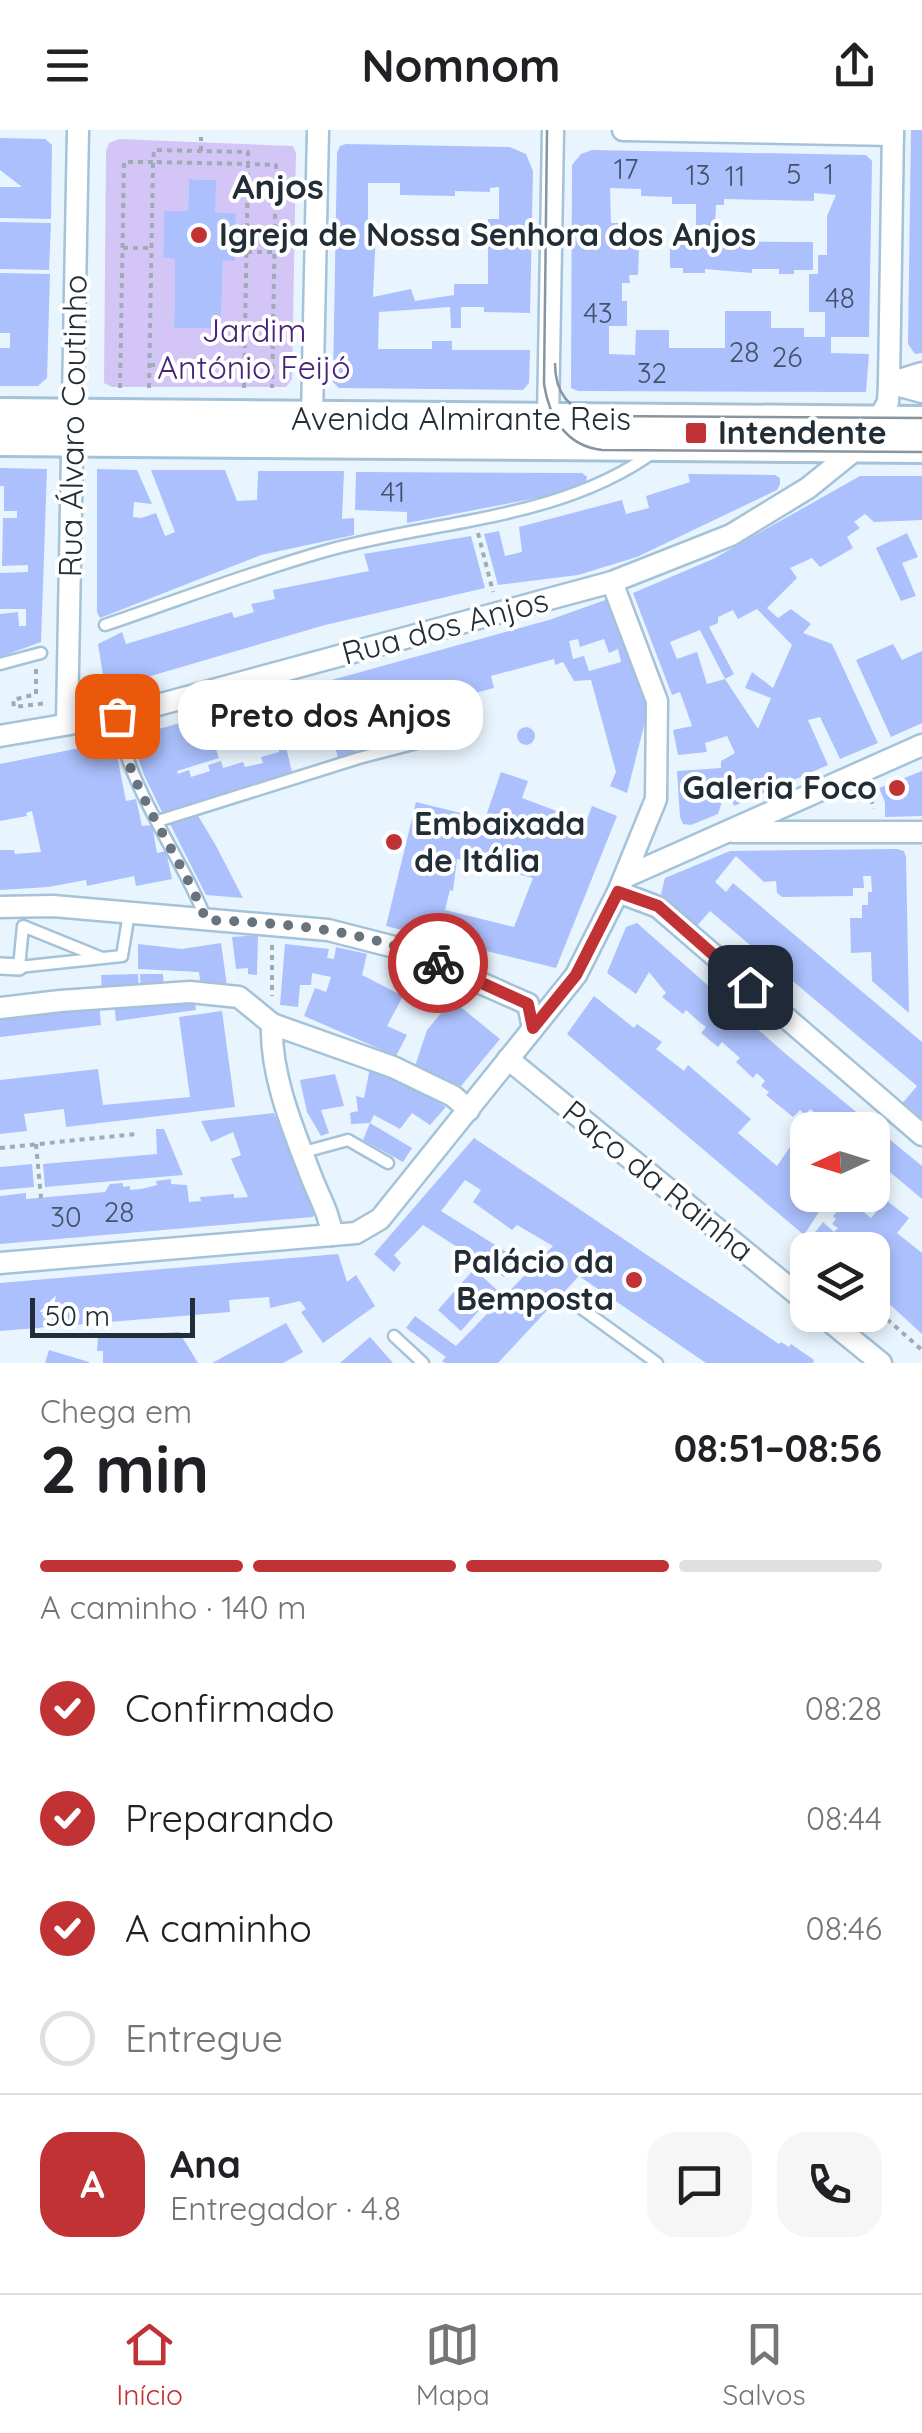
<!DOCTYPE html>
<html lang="pt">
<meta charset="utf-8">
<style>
:root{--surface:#fff;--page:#f6f6f6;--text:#202124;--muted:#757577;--line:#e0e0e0;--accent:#c13234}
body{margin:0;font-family:Quicksand,sans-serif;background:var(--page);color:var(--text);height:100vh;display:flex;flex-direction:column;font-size:38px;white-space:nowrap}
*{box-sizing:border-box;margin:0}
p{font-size:32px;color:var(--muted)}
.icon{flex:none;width:55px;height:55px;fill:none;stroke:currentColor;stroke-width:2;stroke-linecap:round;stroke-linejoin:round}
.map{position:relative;height:1233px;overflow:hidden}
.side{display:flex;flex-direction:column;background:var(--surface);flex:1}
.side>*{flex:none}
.needle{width:65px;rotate:266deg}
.fabs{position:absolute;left:790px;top:982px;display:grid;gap:20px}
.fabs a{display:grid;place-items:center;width:100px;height:100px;border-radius:20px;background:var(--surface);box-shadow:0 5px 15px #0003;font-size:50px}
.scale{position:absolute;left:30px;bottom:25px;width:165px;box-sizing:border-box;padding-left:10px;border:5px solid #222e37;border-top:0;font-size:28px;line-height:35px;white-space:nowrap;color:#222e37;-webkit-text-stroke:8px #fff;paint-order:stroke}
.pin{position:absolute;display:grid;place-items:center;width:85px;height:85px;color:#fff;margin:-42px;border-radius:20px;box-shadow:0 5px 15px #0006}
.courier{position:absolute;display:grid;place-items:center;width:100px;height:100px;margin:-50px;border:8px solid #c13234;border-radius:50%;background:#fff;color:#222;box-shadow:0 2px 12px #0007}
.bubble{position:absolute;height:70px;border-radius:30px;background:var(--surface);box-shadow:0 5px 15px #0003;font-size:32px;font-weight:800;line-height:70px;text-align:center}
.headline em{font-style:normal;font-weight:800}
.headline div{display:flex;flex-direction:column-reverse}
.headline{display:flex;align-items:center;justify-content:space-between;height:170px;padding:0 40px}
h1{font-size:65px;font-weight:800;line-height:75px}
.bar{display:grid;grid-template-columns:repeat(4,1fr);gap:15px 10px;align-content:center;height:120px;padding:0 40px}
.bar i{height:12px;border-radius:8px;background:var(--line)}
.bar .active{background:var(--accent)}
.bar p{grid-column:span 4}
.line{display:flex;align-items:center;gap:25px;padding:0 40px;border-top:2px solid var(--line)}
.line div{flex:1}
.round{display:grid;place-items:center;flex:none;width:105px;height:105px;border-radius:30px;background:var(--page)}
ol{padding:0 40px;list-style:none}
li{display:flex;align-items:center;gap:30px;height:110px}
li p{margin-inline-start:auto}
li .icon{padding:10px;border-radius:50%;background:var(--accent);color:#fff;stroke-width:4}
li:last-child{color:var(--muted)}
li i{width:55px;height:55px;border:5px solid var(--line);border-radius:50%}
header{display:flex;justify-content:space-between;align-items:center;height:130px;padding:0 40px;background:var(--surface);font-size:45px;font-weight:800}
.tab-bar{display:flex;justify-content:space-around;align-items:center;height:140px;border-top:2px solid var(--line);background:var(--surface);font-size:28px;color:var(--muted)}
.tab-bar a{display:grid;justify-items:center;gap:5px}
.tab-bar .active{color:var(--accent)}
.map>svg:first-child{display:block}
.green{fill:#d4c5f7;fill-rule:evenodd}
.building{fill:#abc0fc;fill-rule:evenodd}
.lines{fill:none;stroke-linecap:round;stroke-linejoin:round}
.service-casing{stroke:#a4c2d8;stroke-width:15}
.pedestrian-casing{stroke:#a4c2d8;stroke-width:20}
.minor-casing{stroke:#a4c2d8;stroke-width:25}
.primary-casing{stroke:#a4c2d8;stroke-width:38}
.path{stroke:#a0acb5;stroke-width:4;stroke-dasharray:5 5;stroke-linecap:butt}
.service{stroke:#fff;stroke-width:10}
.pedestrian{stroke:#fff;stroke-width:15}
.minor{stroke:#fff;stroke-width:20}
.primary{stroke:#fff;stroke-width:32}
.tram{stroke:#89959e;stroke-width:2.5}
.done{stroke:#68747d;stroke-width:10;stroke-dasharray:0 18}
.route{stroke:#c13234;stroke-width:12}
.poi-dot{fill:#c13234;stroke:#fff;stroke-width:4}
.labels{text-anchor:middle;stroke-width:8;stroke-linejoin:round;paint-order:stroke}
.number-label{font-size:28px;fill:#445268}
.poi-label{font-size:32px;font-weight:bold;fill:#222e37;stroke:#fff;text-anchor:start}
.park-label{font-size:32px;fill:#48237a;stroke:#fff}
.street-label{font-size:32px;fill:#222e37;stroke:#fff}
.neighbourhood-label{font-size:35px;font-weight:bold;fill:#222e37;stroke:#fff}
</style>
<header><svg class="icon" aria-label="menu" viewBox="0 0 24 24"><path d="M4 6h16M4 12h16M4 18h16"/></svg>Nomnom<svg class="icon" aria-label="share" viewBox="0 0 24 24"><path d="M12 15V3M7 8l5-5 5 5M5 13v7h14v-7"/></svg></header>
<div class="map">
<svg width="922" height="1233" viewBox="0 0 922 1233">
<rect width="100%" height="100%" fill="#e9f5fe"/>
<path class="green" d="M119,9L293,16L296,23L292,249L286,257H112L104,253L106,21L109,13ZM189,49L215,50V82L236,83L234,130H223L221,198L174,197L175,129L163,128L164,81H188Z"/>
<g class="building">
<path d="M911,0H922V223L915,224L908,214Z"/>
<path d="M0,8L45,9L52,15L51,89L0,88V57H22L0,40Z"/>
<path d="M346,14L510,17L526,24L533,41L530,183L484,182V177H461V198H451L450,177L379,182L378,219H432V211H452V220H530L529,253L523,260L339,258L333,252L337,23L340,16ZM368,53H400V65L455,66V61L490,62V58L499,57V89H488V154H454V165L415,171L411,159L373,167L376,100H368Z"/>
<path d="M592,20L866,25L872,31L869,207H831V223L869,224L866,262L578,261L571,258L572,35L581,24ZM610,58L641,59V66L672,67V74H696V97H715L716,75H724V69L814,71V63L836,65L827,86V125H818V144H809V182H825V207H804V198H771V181H725V218H669V200H636L635,225L609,224V196H627V171H622V153H630L629,145H638L639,118H630V101H623V93H611Z"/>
<path d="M189,49L216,50L215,82L236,83L235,131L223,130L221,198H174L175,129L163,128L164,81H188Z"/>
<path d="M0,92L51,93L49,140L0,139Z"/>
<path d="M670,111L813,112V140H794V144H779V139H752V143L705,139V143H683V138H670Z"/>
<path d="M0,143L50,144L47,248L38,256H0V218H10V203H0Z"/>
<path d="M0,338L47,339L41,512L0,527V484L18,482L19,496H26V479H0V443L28,442V435L2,436L3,388H17V381H4V356H0Z"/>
<path d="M97,339L137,340L152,374L134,372L133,387L141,388L156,383L165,406L175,402L151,340H225L237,371L257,370L258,341H344L342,389L354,388V405L261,425L100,488L97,482Z"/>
<path d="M356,342L582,343L587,347L586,352L580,356L558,364L407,393V382L355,380Z"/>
<path d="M688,344L775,345L780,348V354L777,360L637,427L578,445L498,455L484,404L499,401L505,426L522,422L519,397L622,370L626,384L649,378L646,366L690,352Z"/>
<path d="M860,346H922V390L874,392L865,384L854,392L860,398L847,407L853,418L820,437L812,428L790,438L797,448L767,478L778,488L791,479L811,494L803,503L832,514L878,613L840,629L820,587L808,590L828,635L734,676L730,666L722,672L718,684L691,695L683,694L680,687L677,641L721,638V631L735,623L727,606L705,613L707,622L678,625L673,600L692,596L680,562L672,565L633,463L713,429ZM757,479L792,515L773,558L752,542L745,558L771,568L758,599L725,549L707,554L697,522L677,529L670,512L700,500L725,549L734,544L709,497L718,493V487L733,480L738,489Z"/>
<path d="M907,403L918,427L902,433L916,466L901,471L876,418Z"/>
<path d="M471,406L485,458L325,495L137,550L140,561L107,569L98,514L122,502L126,514L232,482L234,488L254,482L251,474L275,469L273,460L369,441L364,424Z"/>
<path d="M611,468L649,576L627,663L610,656L616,642L591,550L574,551L563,532L555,535L554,529L491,546L494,558L452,569L451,562L412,573L413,578L391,584L389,578L368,584L366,576L345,582L357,626L339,631L317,554L549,490ZM578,509L580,517L604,509L609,523L618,519L621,532L589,541L584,526L573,529L569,511Z"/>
<path d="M893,514L902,530L922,521V593L891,607L856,530Z"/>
<path d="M273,563L293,646L163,684L144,645L131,607L204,586L230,573ZM236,598L241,617L269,612L270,617L278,615L279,622L261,627L263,633L245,637L243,632L223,638L221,631L208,635L210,641L191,647L189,640L178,644L177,641L219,628L212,608Z"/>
<circle cx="526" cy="606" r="9"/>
<path d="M114,611L126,671L136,669L142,696L152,695L157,723L166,721L172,749L136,756L134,746L87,756L86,750L48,757L0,760V720H14L15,724L41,722L32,681L26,683L27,686L0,691V634Z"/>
<path d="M922,641V686L885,687V672L879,658Z"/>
<path d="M501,642L528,651L522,668L586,692L592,676L617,686L556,838L386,796L416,672L485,689ZM457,729L533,748L514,797L445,780L450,760L453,761Z"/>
<path d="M197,684L215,714L243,768L206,765L170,694Z"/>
<path d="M897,719L904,721L906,727L909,883L872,851L871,822L851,823L850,788H862V775H868V762H872L871,746H863L864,758H853V766L782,767L777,763L776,751L764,752L736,726L715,752L726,762L733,753L922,912V995L900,976L917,956L710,781L696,797L661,764L665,748L730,721Z"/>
<path d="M637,793L787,925L922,1036V1069L872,1027V1000H839L810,979L806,985L800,980L793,987L766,965L769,962L761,956L765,951L757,943L753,948L736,932L740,928L722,912L718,917L701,903L706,897L697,890L686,880L683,884L662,867L666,863L649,842L636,864L607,843L626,797Z"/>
<path d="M258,805L257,845L248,844V838L236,839L232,807Z"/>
<path d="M221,813L227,856L201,857L199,842L138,839V814L182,819Z"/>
<path d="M285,814L329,819L327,828L334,829L336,817L367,824L362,845L403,866L387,896L407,905L396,926L304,886L315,858L326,862L331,847L312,843L311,855H300L298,877L280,875Z"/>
<path d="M138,844L139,863L102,864L101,845Z"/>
<path d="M140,844H163L164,861L141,863Z"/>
<path d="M594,866L634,898L637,894L662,912L656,919L684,941L688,935L751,989L738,1003L777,1036L792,1014L808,1025V1065H830L804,1105L567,904Z"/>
<path d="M194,867L196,880L116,891L114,872Z"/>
<path d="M452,870L500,909L461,956L415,936L427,900Z"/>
<path d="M99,874L101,895L0,907V884Z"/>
<path d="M222,881L235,977L66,997L64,979L24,984L27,1001L0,1004V950L98,939L103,975L190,967L179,887Z"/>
<path d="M370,938L393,947L446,977L430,995L412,983L400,999L374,985L370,993L351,994L350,983L358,981L356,966L364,968Z"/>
<path d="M335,944L344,976L321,980L329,1003L321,1006L307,982L300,950Z"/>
<path d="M274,983L316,1081L313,1087L0,1114V1066L26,1063V1069L105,1062L110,1054L123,1053V1057L130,1056V1060L141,1059L157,1055L156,1051L171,1049V1054L187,1055L189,1072L201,1071L200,1067L234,1064V1068L248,1067L231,1029L241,1025L233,1002L211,1012L201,991Z"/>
<path d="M370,993L412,1018L403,1032L363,1010Z"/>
<path d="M156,999H164L183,1045L45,1057L43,1034L157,1024Z"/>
<path d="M474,1008L779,1214L781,1212L789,1217L791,1214L814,1230L813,1233H706L579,1146L498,1233H445L442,1231L446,1227L406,1198L415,1186L456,1216L553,1116L517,1095L512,1100L473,1072L481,1060L465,1050L441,1081L516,1128L504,1147L423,1095L394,1125L401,1133L394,1142L374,1124Z"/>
<path d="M32,1034L34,1057L0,1060V1037Z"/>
<path d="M848,1069L871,1088L886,1070L909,1088L897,1103L922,1123V1204L872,1158V1120H820L809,1110L823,1092L834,1102L838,1098L832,1094L836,1089L833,1086Z"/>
<path d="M338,1124L347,1152L356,1145L375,1176L323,1213L301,1182L306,1179L300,1171L270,1178L269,1167L229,1170L230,1182L0,1201V1153Z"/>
<path d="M474,1139L497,1160L461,1201L438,1180Z"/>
<path d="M286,1193L303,1222L283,1233H212Z"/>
<path d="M179,1202L198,1233H103V1221H97L98,1207Z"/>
<path d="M370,1207L393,1233H340Z"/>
<path d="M49,1220L89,1232V1233H45Z"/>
</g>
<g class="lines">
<g class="service-casing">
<g id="service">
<path d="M105,495C179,470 253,441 329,420C437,390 560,390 654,322"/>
<path d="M0,534L41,523"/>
<path d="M117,587C128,660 180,722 206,789"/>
<path d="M158,691L359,628L467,600"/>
<path d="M102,828L23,796L19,837L122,826L129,783"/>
<path d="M304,1022L348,1010L388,1033"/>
<path d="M574,1173L657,1233"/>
<path d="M394,1206L423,1233"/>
</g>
</g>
<g class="pedestrian-casing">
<path id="pedestrian" d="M0,836L19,837"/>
</g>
<g class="minor-casing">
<g id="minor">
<path d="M623,0L893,5"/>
<path d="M893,0L889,253L922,262"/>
<path d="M312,288L318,0"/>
<path d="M548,290L553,0"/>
<path d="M877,292L888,272L889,253L922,243"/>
<path d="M67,592L78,0"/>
<path d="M0,606L117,586L612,452L731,405L808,358L860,316"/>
<path d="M733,702H922"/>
<path d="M625,747L922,615"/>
<path d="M618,762L658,777L922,1005"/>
<path d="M0,777L53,776L328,800L406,820L528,874L533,898"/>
<path d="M0,878L60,871L190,862L239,867L272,894L393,937L453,966L469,980"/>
<path d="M272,894C270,945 293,999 311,1046C319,1067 329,1082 332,1105"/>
<path d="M508,929L808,1173"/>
<path d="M0,1133L356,1103L380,1089L576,845L618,762L656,669L657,571L612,452"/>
<path d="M822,1185L881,1233"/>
</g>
</g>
<g class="primary-casing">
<g id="primary">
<path d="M0,285L922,293"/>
<path d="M0,309L922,316"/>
</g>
</g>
<g class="path">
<path d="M201,21V7"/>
<path d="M123,118H152"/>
<path d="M247,122H272"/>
<path d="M150,235L245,236"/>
<path d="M120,258L124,32H153L154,20L248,22V34L276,35L272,258"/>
<path d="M149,258L153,32L248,34L244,259"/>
<path d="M478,403L493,462"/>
<path d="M36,539V564L13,570L14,577L48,573"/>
<path d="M870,659L873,679"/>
<path d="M272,815V866"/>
<path d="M36,1014L41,1068"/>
<path d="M0,1018L136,1004"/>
<path d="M872,1176L922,1220"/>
</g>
<use href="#service" class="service"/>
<use href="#pedestrian" class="pedestrian"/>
<use href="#minor" class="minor"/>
<use href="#primary" class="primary"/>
<g class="tram">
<path d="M547,0L544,254C549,287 566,316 602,320L922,322"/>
<path d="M555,234C555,262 569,281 597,286L922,288"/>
</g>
</g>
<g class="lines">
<path class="done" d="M117,586C126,659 180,722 206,790C284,793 366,799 438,833"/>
<path class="route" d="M438,833L528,874L533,898L576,845L618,762L658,776L750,857"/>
</g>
<g class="poi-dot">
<circle cx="199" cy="105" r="10"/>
<rect x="684" y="291" width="24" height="24" rx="5"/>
<circle cx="897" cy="658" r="10"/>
<circle cx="394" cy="712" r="10"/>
<circle cx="634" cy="1150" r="10"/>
</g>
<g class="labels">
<g class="number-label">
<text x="626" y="49">17</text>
<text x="794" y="54">5</text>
<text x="829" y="54">1</text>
<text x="698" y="55">13</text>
<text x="735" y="56">11</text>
<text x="840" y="178">48</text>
<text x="598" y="193">43</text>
<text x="744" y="232">28</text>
<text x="787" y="237">26</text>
<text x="652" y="253">32</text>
<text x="393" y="372">41</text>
<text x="119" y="1092">28</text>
<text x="66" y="1097">30</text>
</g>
<g class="poi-label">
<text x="219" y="116">Igreja de Nossa Senhora dos Anjos</text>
<text x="718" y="314">Intendente</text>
<text x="877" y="669" text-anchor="end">Galeria Foco</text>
<text x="414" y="705">Embaixada<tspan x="414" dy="37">de Itália</tspan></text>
<text x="614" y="1143" text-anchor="end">Palácio da<tspan x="614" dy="37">Bemposta</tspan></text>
</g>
<g class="park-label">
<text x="254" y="212">Jardim<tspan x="254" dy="37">António Feijó</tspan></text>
</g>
<g class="street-label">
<text x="461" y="300">Avenida Almirante Reis</text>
<text transform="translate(73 296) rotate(-89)" y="11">Rua Álvaro Coutinho</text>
<text transform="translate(445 497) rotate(-15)" y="11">Rua dos Anjos</text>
<text transform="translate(658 1051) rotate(39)" y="11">Paço da Rainha</text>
</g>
<g class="neighbourhood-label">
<text x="278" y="69">Anjos</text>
</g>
</g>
</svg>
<div class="fabs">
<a><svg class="needle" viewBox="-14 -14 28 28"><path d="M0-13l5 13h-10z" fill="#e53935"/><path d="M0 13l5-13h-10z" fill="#757577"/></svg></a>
<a><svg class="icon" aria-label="layers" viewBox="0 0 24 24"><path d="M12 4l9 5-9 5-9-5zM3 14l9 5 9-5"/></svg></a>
</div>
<div class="scale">50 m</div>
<div class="pin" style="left:117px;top:586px;background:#ea580c"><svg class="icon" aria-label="bag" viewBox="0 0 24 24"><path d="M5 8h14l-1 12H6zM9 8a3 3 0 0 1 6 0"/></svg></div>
<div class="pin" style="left:750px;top:857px;background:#1f2937"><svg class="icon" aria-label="home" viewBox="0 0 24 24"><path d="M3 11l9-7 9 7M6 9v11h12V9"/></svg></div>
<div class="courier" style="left:438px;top:833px"><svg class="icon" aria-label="bike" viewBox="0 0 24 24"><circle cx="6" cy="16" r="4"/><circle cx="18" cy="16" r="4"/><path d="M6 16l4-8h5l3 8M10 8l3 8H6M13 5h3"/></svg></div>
<div class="bubble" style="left:178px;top:550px;width:305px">Preto dos Anjos</div>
</div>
<section class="side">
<div class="headline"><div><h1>2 min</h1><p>Chega em</p></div><em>08:51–08:56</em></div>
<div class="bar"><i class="active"></i><i class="active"></i><i class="active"></i><i></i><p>A caminho · 140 m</p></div>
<ol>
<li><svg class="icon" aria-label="check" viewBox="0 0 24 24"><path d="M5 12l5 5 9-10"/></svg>Confirmado<p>08:28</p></li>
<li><svg class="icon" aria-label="check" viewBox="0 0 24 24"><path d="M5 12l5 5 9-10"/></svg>Preparando<p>08:44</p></li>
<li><svg class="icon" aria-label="check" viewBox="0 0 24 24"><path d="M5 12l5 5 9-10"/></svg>A caminho<p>08:46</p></li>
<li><i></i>Entregue</li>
</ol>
<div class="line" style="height:180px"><b class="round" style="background:var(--accent);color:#fff">A</b><div><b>Ana</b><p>Entregador · 4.8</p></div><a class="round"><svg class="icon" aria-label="chat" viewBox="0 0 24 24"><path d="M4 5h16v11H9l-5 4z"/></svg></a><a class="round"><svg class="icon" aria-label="phone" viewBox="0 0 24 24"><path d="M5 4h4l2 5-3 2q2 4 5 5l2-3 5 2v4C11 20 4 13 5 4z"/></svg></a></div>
</section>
<nav class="tab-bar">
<a class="active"><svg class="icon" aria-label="home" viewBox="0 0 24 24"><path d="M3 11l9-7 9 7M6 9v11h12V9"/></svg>Início</a>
<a><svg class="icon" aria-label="map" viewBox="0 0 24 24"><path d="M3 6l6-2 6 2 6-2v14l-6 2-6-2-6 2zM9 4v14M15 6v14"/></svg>Mapa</a>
<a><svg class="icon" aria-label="saved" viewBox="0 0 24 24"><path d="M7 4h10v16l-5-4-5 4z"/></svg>Salvos</a>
</nav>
